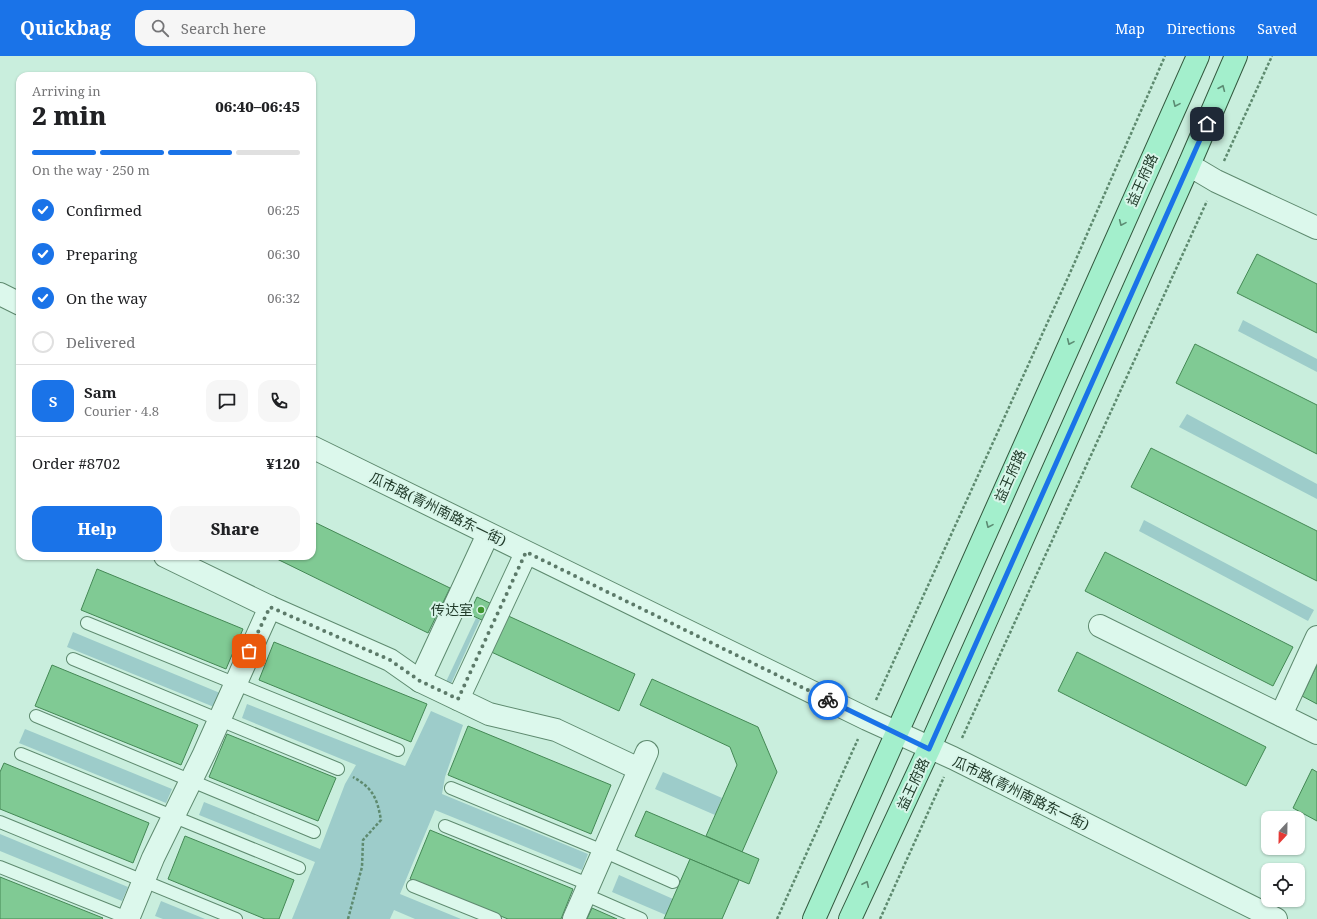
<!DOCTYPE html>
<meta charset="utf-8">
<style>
:root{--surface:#fff;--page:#f6f6f6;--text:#202124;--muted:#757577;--line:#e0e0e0;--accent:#1a73e8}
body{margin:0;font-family:"Noto Serif","Noto Sans SC",serif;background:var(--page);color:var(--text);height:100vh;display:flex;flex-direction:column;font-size:15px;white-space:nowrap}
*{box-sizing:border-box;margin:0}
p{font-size:13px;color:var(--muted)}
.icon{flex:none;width:22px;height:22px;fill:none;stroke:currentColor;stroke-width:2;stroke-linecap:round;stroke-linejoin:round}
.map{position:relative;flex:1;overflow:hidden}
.drawer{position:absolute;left:16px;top:16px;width:300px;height:488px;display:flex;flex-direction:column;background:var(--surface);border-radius:12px;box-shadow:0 1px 3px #0004}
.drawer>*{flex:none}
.needle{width:26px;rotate:202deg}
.buttons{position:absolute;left:1261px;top:755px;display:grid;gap:8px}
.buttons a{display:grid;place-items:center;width:44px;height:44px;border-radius:8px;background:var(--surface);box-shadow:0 1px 3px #0004;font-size:20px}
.pin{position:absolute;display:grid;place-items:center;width:34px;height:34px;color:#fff;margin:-17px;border-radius:8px;box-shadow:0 2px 6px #0006}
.courier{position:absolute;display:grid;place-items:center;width:40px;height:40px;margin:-20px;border:3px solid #1a73e8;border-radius:50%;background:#fff;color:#222;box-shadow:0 1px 5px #0007}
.overview em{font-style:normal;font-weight:800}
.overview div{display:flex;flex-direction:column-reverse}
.overview{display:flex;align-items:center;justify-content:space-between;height:68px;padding:0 16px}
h1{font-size:26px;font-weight:800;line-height:30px}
.bar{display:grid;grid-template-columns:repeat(4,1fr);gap:6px 4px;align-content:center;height:48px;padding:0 16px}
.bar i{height:5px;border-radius:3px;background:var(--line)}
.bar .active{background:var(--accent)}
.bar p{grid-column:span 4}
.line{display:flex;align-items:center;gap:10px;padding:0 16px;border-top:1px solid var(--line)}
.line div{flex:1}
.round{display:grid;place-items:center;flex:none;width:42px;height:42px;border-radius:12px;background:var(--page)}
ol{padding:0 16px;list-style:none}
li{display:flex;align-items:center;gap:12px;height:44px}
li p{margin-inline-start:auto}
li .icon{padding:4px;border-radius:50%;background:var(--accent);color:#fff;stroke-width:4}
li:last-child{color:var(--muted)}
li i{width:22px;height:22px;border:2px solid var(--line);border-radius:50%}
.cta{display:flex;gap:8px;margin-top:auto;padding:8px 16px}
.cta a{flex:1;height:46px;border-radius:12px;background:var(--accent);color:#fff;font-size:16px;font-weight:800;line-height:46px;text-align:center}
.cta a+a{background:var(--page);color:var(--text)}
header{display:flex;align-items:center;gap:24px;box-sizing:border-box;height:56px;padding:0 20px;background:var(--accent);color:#fff}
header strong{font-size:19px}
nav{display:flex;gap:22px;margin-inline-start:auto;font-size:14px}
.search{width:280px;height:36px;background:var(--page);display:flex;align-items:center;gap:10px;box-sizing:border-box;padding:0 14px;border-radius:12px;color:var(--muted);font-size:15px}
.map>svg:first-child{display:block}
.green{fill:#9dccca}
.building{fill:#80ca94;stroke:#485}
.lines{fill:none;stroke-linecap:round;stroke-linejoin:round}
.service-casing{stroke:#5e8a6f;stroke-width:14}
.minor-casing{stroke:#5e8a6f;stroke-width:24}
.tertiary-casing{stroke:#5e8a6f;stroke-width:24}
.primary-casing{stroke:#32583e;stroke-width:24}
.path{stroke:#5e8a6f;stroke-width:2.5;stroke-dasharray:3 2;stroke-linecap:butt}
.service{stroke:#dcf8ec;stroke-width:12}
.minor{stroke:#dcf8ec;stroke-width:22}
.tertiary{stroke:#dcf8ec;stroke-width:22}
.primary{stroke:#a3efcc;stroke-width:22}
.oneway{stroke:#5c8c73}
.done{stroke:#5c7a69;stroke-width:4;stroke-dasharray:0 7.2}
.route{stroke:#1a73e8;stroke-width:5}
.poi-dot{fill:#409730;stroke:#d8f5e9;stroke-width:1.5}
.labels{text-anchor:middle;stroke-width:4;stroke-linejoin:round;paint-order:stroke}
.street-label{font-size:14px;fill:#213b2a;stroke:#d8f5e9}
.poi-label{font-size:14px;fill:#213b2a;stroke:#d8f5e9;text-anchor:end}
</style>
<header>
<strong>Quickbag</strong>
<div class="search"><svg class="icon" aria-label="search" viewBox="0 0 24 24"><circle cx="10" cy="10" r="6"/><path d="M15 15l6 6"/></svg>Search here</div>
<nav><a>Map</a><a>Directions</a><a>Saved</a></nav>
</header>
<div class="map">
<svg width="1317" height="863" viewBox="0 0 1317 863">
<rect width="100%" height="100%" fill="#c9eedd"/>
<g class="green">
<path d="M1243,264L1317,303V316L1238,275Z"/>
<path d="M1187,358L1317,428V443L1179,371Z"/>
<path d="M1144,464L1314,554L1308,565L1139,475Z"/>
<path d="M476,562L480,564L449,632L444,630Z"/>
<path d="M73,576L220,637L214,651L67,591Z"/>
<path d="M247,648L405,710L431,655L463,669L445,721L442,738L588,798L582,814L435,754L400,838L461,863H415L394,854L390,863H292L315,806L199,759L204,746L320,793L345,728L356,709L242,662Z"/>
<path d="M25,673L172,733L166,747L19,687Z"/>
<path d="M663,716L722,742L715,759L655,733Z"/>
<path d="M0,778L128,831L122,845L0,795Z"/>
<path d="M619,819L673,843L666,859L612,836Z"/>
<path d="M161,845L205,863H163L155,860Z"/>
</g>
<g class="building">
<path d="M1257,198L1317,228V277L1237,237Z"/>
<path d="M1195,288L1317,349V398L1176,327Z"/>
<path d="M1151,392L1317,475V525L1131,431Z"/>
<path d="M312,465L450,532L428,577L277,503L279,500H312Z"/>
<path d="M1105,496L1293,591L1273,630L1085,535Z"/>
<path d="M97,513L243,573L226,613L81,554Z"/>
<path d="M477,541L494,549L486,566L469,558Z"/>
<path d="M504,558L635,618L619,655L487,594Z"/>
<path d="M274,586L427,648L411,686L259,624Z"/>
<path d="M1077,596L1266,691L1246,730L1058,635Z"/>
<path d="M52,609L198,669L181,709L35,650Z"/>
<path d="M1317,609V648L1302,640Z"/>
<path d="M652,623L758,671L777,716L742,796L706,780L737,709L730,691L640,649Z"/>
<path d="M468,670L611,729L591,778L448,719Z"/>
<path d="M227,678L336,722L318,765L209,721Z"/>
<path d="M4,707L149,767L133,807L0,753V716Z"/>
<path d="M1312,713L1317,716V765L1293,752Z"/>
<path d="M646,755L759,803L749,828L635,780Z"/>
<path d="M430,774L573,833L561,863H508L410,823Z"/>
<path d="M185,780L294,824L279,863H265L168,823Z"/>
<path d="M690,803L739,824L722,863H664Z"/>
<path d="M0,821L103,862L102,863H0Z"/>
<path d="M592,852L617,863H587Z"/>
</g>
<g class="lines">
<g class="service-casing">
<g id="service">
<path d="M87,567L398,694"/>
<path d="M73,603L338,713"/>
<path d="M36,660L314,776"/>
<path d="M21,698L299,812"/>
<path d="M451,732L603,795L673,826"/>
<path d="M0,766L236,863"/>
<path d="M445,770L588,828"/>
<path d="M0,811L130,863"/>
<path d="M413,830L495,863"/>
<path d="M584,838L641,863"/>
</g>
</g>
<g class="minor-casing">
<g id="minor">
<path d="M1189,109L1216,125L1317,172"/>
<path d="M165,500L270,551L390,604L420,625L489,658L556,674L639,713"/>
<path d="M1100,570L1317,677"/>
<path d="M420,625L488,478"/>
<path d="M458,643L526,497"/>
<path d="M1281,659L1317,581"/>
<path d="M128,863L153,802L204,698L270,551"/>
<path d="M574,863L647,696"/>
</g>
</g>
<g class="tertiary-casing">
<g id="tertiary">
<path d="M0,238L20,248"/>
<path d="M312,391L867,663L953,702L1276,863"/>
</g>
</g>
<g class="primary-casing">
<g id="primary">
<path d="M814,863L1198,0"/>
<path d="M850,863L929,693L1189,109L1236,0"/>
</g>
</g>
<g class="path">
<path d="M1224,105L1272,0"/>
<path d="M876,644L1070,217L1165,0"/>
<path d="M962,682L1207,145"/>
<path d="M348,863L362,811L363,784L381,764C377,742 373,732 353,721"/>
<path d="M777,863L858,683"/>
<path d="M880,863L944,721"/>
</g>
<use href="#service" class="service"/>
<use href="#minor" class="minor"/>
<use href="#tertiary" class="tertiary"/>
<use href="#primary" class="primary"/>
</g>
<defs><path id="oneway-chevron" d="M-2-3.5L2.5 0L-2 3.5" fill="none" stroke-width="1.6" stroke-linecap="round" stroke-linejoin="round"/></defs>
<g class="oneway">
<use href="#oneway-chevron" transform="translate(1222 32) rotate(-67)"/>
<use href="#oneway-chevron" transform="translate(1176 48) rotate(114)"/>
<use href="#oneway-chevron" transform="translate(1122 167) rotate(114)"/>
<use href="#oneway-chevron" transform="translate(1070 286) rotate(114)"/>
<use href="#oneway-chevron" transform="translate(989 469) rotate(114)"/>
<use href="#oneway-chevron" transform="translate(866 828) rotate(-65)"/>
</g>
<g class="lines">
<path class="done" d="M249,595L270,551L390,604L420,625L458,643L526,496L828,644"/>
<path class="route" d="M828,644L929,693L1207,68"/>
</g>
<circle class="poi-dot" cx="481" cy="554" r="4"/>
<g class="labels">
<g class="street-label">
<text transform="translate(1142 124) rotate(-66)" y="5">益王府路</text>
<text transform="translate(1010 420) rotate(-66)" y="5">益王府路</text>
<text transform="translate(438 453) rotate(26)" y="5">瓜市路(青州南路东一街)</text>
<text transform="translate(913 728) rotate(-65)" y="5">益王府路</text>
<text transform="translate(1021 737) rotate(26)" y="5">瓜市路(青州南路东一街)</text>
</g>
<g class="poi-label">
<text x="473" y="559">传达室</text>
</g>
</g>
</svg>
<div class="buttons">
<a><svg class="needle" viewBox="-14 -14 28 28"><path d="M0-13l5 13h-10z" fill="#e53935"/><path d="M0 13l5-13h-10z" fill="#757577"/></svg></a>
<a><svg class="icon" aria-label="locate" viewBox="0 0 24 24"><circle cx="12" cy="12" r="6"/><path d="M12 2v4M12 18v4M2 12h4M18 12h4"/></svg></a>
</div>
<div class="pin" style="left:249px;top:595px;background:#ea580c"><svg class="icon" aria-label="bag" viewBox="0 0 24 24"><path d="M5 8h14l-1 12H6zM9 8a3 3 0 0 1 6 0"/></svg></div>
<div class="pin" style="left:1207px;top:68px;background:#1f2937"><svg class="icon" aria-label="home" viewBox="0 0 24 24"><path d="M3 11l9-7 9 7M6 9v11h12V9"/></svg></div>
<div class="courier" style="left:828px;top:644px"><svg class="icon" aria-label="bike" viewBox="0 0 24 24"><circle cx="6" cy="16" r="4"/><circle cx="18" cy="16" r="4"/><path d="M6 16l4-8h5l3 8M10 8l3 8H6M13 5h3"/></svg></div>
<section class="drawer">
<div class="overview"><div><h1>2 min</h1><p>Arriving in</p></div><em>06:40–06:45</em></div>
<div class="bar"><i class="active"></i><i class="active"></i><i class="active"></i><i></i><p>On the way · 250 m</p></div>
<ol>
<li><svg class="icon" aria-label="check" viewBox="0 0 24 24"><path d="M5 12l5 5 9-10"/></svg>Confirmed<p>06:25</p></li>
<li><svg class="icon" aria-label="check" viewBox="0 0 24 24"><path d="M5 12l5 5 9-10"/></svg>Preparing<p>06:30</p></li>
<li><svg class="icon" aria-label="check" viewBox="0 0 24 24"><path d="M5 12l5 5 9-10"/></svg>On the way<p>06:32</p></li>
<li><i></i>Delivered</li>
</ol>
<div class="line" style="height:72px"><b class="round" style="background:var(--accent);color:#fff">S</b><div><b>Sam</b><p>Courier · 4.8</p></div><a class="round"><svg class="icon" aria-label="chat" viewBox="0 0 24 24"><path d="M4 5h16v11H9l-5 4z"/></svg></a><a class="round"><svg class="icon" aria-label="phone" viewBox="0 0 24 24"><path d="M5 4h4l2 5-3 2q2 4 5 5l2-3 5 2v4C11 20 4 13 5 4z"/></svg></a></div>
<div class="line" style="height:52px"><div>Order #8702</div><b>¥120</b></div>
<div class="cta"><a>Help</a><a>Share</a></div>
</section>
</div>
